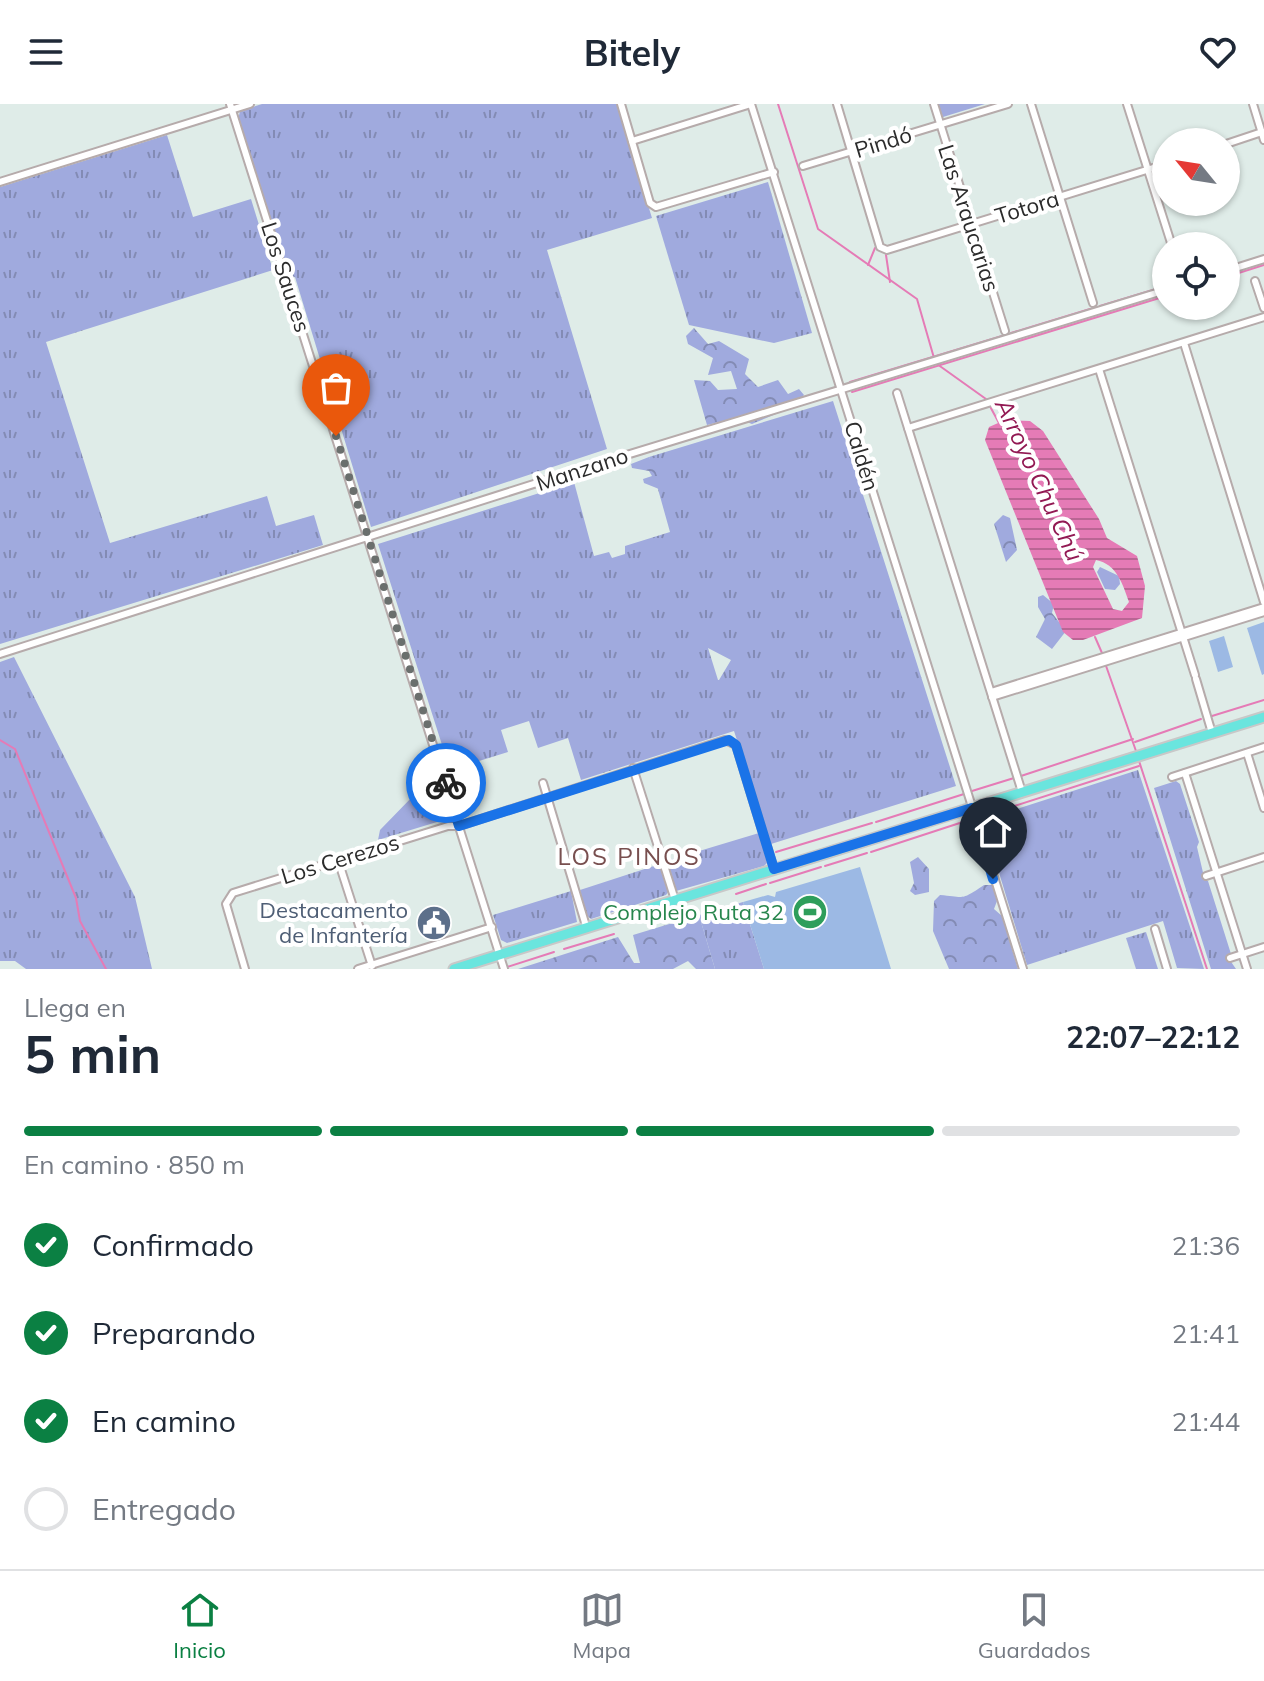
<!DOCTYPE html>
<html lang="es">
<meta charset="utf-8">
<style>
:root{--surface:#fff;--page:#f2f2f3;--text:#1f2937;--muted:#747a83;--line:#e0e1e3;--accent:#0b8043}
body{margin:0;font-family:Mulish,sans-serif;background:var(--page);color:var(--text);height:100vh;display:flex;flex-direction:column;font-size:30px;white-space:nowrap}
*{box-sizing:border-box;margin:0}
p{font-size:26px;color:var(--muted)}
.icon{flex:none;width:44px;height:44px;fill:none;stroke:currentColor;stroke-width:2;stroke-linecap:round;stroke-linejoin:round}
.map{position:relative;height:865px;overflow:hidden}
.panel{display:flex;flex-direction:column;background:var(--surface);flex:1}
.panel>*{flex:none}
.needle{width:52px;rotate:300deg}
.fabs{position:absolute;left:1152px;top:24px;display:grid;gap:16px}
.fabs a{display:grid;place-items:center;width:88px;height:88px;border-radius:50%;background:var(--surface);box-shadow:0 2px 6px #0004;font-size:40px}
.pin{position:absolute;display:grid;place-items:center;width:68px;height:68px;color:#fff;margin:-82px -34px;border-radius:50% 50% 50% 0;rotate:-45deg;box-shadow:0 0 8px #0007}
.pin .icon{rotate:45deg}
.courier{position:absolute;display:grid;place-items:center;width:80px;height:80px;margin:-40px;border:6px solid #1a73e8;border-radius:50%;background:#fff;color:#222;box-shadow:0 2px 10px #0007}
.overview em{font-style:normal;font-weight:700}
.overview div{display:flex;flex-direction:column-reverse}
.overview{display:flex;align-items:center;justify-content:space-between;height:136px;padding:0 24px}
h1{font-size:52px;font-weight:700;line-height:60px}
.bar{display:grid;grid-template-columns:repeat(4,1fr);gap:12px 8px;align-content:center;height:96px;padding:0 24px}
.bar i{height:10px;border-radius:6px;background:var(--line)}
.bar .on{background:var(--accent)}
.bar p{grid-column:span 4}
ol{padding:0 24px;list-style:none}
li{display:flex;align-items:center;gap:24px;height:88px}
li p{margin-inline-start:auto}
li .icon{padding:8px;border-radius:50%;background:var(--accent);color:#fff;stroke-width:4}
li:last-child{color:var(--muted)}
li i{width:44px;height:44px;border:4px solid var(--line);border-radius:50%}
header{display:flex;justify-content:space-between;align-items:center;height:104px;padding:0 24px;background:var(--surface);font-size:36px;font-weight:700}
.tab-bar{display:flex;justify-content:space-around;align-items:center;height:112px;border-top:2px solid var(--line);background:var(--surface);font-size:22px;color:var(--muted)}
.tab-bar a{display:grid;justify-items:center;gap:4px}
.tab-bar .on{color:var(--accent)}
.map>svg:first-child{display:block}
.grass{fill:url(#grass-tufts);fill-rule:evenodd}
.forest{fill:url(#forest-crowns)}
.pitch{fill:#9cb9e4}
.water{fill:url(#water-rules);fill-rule:evenodd}
.lines{fill:none;stroke-linecap:round;stroke-linejoin:round}
.stream{stroke:#e57bb6;stroke-width:2}
.street-casing{stroke:#b6abab;stroke-width:10}
.primary-casing{stroke:#c8c8c8;stroke-width:13}
.street{stroke:#fff;stroke-width:6}
.primary{stroke:#6ae5de;stroke-width:9}
.done{stroke:#6a6f6d;stroke-width:8;stroke-dasharray:0 14.4}
.route{stroke:#1a73e8;stroke-width:10}
.labels{text-anchor:middle;stroke-width:8;stroke-linejoin:round;paint-order:stroke}
.street-label{font-size:22px;fill:#2b2b2b;stroke:#fff}
.service-label{font-size:22px;fill:#4e5e75;stroke:#fff;text-anchor:end}
.leisure-label{font-size:22px;fill:#27864d;stroke:#fff;text-anchor:end}
.water-label{font-size:24px;font-style:italic;fill:#921953;stroke:#fff}
.neighbourhood-label{font-size:24px;letter-spacing:2px;fill:#784f4f;stroke:#fff}
</style>
<header><svg class="icon" aria-label="menu" viewBox="0 0 24 24"><path d="M4 6h16M4 12h16M4 18h16"/></svg>Bitely<svg class="icon" aria-label="heart" viewBox="0 0 24 24"><path d="M12 20l-8-8c-3-5 5-10 8-4 3-6 11-1 8 4z"/></svg></header>
<div class="map">
<svg width="1264" height="865" viewBox="0 0 1264 865">
<defs>
<pattern id="grass-tufts" width="24" height="20" patternUnits="userSpaceOnUse" patternTransform="scale(2)"><rect width="24" height="20" fill="#a0aade"/><path d="M3 7l-1-3M5 7V3M7 7l1-3M15 17l-1-3M17 17v-4M19 17l1-3" fill="none" stroke="#838bb4"/></pattern>
<pattern id="forest-crowns" width="20" height="18" patternUnits="userSpaceOnUse" patternTransform="scale(2)"><rect width="20" height="18" fill="#a0aade"/><path d="M2 6a3 3 0 1 1 6 0M12 15a3 3 0 1 1 6 0" fill="none" stroke="#838bb4"/></pattern>
<pattern id="water-rules" width="6" height="5" patternUnits="userSpaceOnUse" patternTransform="scale(2)"><rect width="6" height="5" fill="#e57bb6"/><path d="M0 2.5h6" fill="none" stroke="#ba6594"/></pattern>
</defs>
<rect width="100%" height="100%" fill="#dfece8"/>
<g class="grass">
<path d="M262,0H617L652,114L547,146L607,345L371,423L295,173L292,174L285,166L238,16L240,7Z"/>
<path d="M938,0H985L943,13Z"/>
<path d="M167,31L193,113L251,95L273,166L46,238L110,439L267,392L276,422L314,411L323,441L0,540V83Z"/>
<path d="M768,78L812,229L774,239L689,221L656,112Z"/>
<path d="M833,297L956,682L771,740L734,627L581,676L568,634L538,644L529,617L501,626L508,648L450,666L378,440L574,378L594,452L609,448L612,454L625,450V442L670,428L649,353ZM708,544L731,556L719,576H718Z"/>
<path d="M14,553L135,793L152,865H26L15,857H0V558Z"/>
<path d="M1138,666L1204,865L1177,864L1163,817L1027,861L983,716Z"/>
<path d="M1176,677L1180,680L1199,738L1197,743L1205,777H1208L1231,850L1227,852L1236,865H1211L1154,684Z"/>
<path d="M414,691L427,705L448,703L450,714L378,736L380,726Z"/>
<path d="M759,729L767,759L764,762L676,787L666,757Z"/>
<path d="M660,760L669,787L666,791L591,815L586,811L580,786Z"/>
<path d="M571,787L577,818L507,839L501,836L493,811Z"/>
<path d="M743,798L764,865H715L699,811Z"/>
<path d="M1146,828L1158,865H1136L1126,834Z"/>
</g>
<g class="forest">
<path d="M694,224L708,240L719,237L749,255L745,270L758,283L778,276L788,290L799,285L804,291L793,303L752,320L736,314L707,321L694,276L710,277L718,286L737,285L731,267L708,271L713,254L688,240L686,232Z"/>
<path d="M649,353L664,387L644,379L643,375L652,372L649,367L632,364L631,360Z"/>
<path d="M1003,411L1010,414L1017,446L1006,458L994,420Z"/>
<path d="M1100,463L1119,472L1120,480L1115,486L1105,485L1097,468Z"/>
<path d="M1043,491L1054,500L1052,509L1066,527L1052,545L1036,533L1045,515L1038,503V493Z"/>
<path d="M918,753L929,765V788L915,791L910,787L914,779L910,758Z"/>
<path d="M984,781H992L997,797L994,805L1002,812L1018,865H949L933,827L934,797L940,791C966,793 960,797 984,781Z"/>
<path d="M699,811L715,865H696L688,857L673,865H518L618,833L634,859H640L633,831Z"/>
</g>
<g class="pitch">
<path d="M1264,518V570L1262,571L1247,524Z"/>
<path d="M1224,532L1233,563L1218,568L1209,537Z"/>
<path d="M860,763L891,865H764L743,798L768,791L775,793L776,788Z"/>
</g>
<path class="water" d="M1005,316L1030,317L1043,327L1099,415L1107,434L1137,452L1145,482L1142,514L1083,536H1073L1063,528L985,336L989,323ZM1096,456C1117,460 1123,481 1129,498L1122,507L1113,505L1093,463Z"/>
<g class="lines">
<g class="stream">
<path d="M778,0L818,125L917,195L934,254"/>
<path d="M886,151L890,178"/>
<path d="M868,161L875,144"/>
<path d="M1226,173L1264,161"/>
<path d="M1100,202L1166,182"/>
<path d="M1011,229L1090,205"/>
<path d="M937,260L986,295L999,319"/>
<path d="M850,278L1002,232"/>
<path d="M852,288L1166,192"/>
<path d="M1095,533L1102,549"/>
<path d="M1105,559L1136,647"/>
<path d="M1212,612L1264,596"/>
<path d="M0,636L15,645L76,794L80,817L106,865"/>
<path d="M1135,638L1201,615"/>
<path d="M1139,657L1207,865"/>
<path d="M1021,672L1133,635"/>
<path d="M972,687L1014,674"/>
<path d="M980,713L1139,662"/>
<path d="M876,718L964,690"/>
<path d="M776,748L872,719"/>
<path d="M871,748L972,715"/>
<path d="M825,762L867,749"/>
<path d="M770,779L821,763"/>
<path d="M736,790L766,780"/>
<path d="M564,845L614,830"/>
<path d="M507,863L554,848"/>
</g>
<g class="street-casing">
<g id="street">
<path d="M230,0L504,865"/>
<path d="M621,0L650,99L656,103L774,68"/>
<path d="M751,0L1023,865"/>
<path d="M837,0L880,143L887,146L1166,60"/>
<path d="M934,0L1005,227"/>
<path d="M1031,0L1093,199"/>
<path d="M1127,0L1172,142"/>
<path d="M1253,0L1264,36"/>
<path d="M632,37L751,0"/>
<path d="M1226,40L1262,28"/>
<path d="M803,62L1008,0"/>
<path d="M0,78L250,0"/>
<path d="M1226,167L1264,155"/>
<path d="M1255,177L1264,204"/>
<path d="M1184,239L1264,498"/>
<path d="M1099,265L1195,571"/>
<path d="M897,289L1022,688"/>
<path d="M908,324L1264,213"/>
<path d="M0,550L584,364L1166,186"/>
<path d="M1196,575L1212,629"/>
<path d="M991,588L1264,503"/>
<path d="M992,593L1264,508"/>
<path d="M1247,649L1264,704"/>
<path d="M633,664L675,796"/>
<path d="M1185,669L1247,865"/>
<path d="M1172,673L1264,643"/>
<path d="M543,679L586,822"/>
<path d="M338,756L372,862"/>
<path d="M1206,772L1264,753"/>
<path d="M1155,825L1167,865"/>
<path d="M1230,854L1264,843"/>
<path d="M245,865L226,800L233,789L448,722H459L725,636L736,641L774,765"/>
<path d="M358,865L492,823"/>
</g>
</g>
<g class="primary-casing">
<path id="primary" d="M454,865L1264,613"/>
</g>
<use href="#street" class="street"/>
<use href="#primary" class="primary"/>
</g>
<g class="lines">
<path class="done" d="M336,332L446,679"/>
<path class="route" d="M446,679L459,722L729,636L736,641L774,765L972,704L993,775"/>
</g>
<defs>
<g id="stadium-disc" transform="scale(1.8)"><circle r="9.5" fill="#2e9e5b" stroke="#fff"/><path d="M0-5a6.5 5 0 1 0 0 10a6.5 5 0 1 0 0-10ZM-3.5-1.8h7v3.6h-7Z" fill="#fff"/></g>
<g id="civic-disc" transform="scale(1.8)"><circle r="9.5" fill="#5c6f8a" stroke="#fff"/><path d="M-.6-6.5H3V-4.5H.6V-3L4-1V1h2V6H-6V1h2V-1L-.6-3ZM-1.2 2.5V6h2.4V2.5Z" fill="#fff"/></g>
</defs>
<g fill-rule="evenodd">
<use href="#stadium-disc" x="810" y="808"/>
<use href="#civic-disc" x="434" y="819"/>
</g>
<g class="labels">
<g class="street-label">
<text transform="translate(883 38) rotate(-17)" y="8">Pindó</text>
<text transform="translate(1027 103) rotate(-17)" y="8">Totora</text>
<text transform="translate(969 114) rotate(72)" y="8">Las Araucarias</text>
<text transform="translate(286 173) rotate(72)" y="8">Los Sauces</text>
<text transform="translate(862 352) rotate(73)" y="8">Caldén</text>
<text transform="translate(582 365) rotate(-18)" y="8">Manzano</text>
<text transform="translate(340 755) rotate(-17)" y="8">Los Cerezos</text>
</g>
<g class="service-label">
<text x="408" y="814">Destacamento<tspan x="408" dy="25">de Infantería</tspan></text>
</g>
<g class="leisure-label">
<text x="784" y="816">Complejo Ruta 32</text>
</g>
<g class="water-label">
<text transform="translate(1039 376) rotate(65)" y="8">Arroyo Chu Chú</text>
</g>
<g class="neighbourhood-label">
<text x="629" y="761">LOS PINOS</text>
</g>
</g>
</svg>
<div class="fabs">
<a><svg class="needle" viewBox="-14 -14 28 28"><path d="M0-13l5 13h-10z" fill="#e53935"/><path d="M0 13l5-13h-10z" fill="#747a83"/></svg></a>
<a><svg class="icon" aria-label="locate" viewBox="0 0 24 24"><circle cx="12" cy="12" r="6"/><path d="M12 2v4M12 18v4M2 12h4M18 12h4"/></svg></a>
</div>
<div class="pin" style="left:336px;top:332px;background:#ea580c"><svg class="icon" aria-label="bag" viewBox="0 0 24 24"><path d="M5 8h14l-1 12H6zM9 8a3 3 0 0 1 6 0"/></svg></div>
<div class="pin" style="left:993px;top:775px;background:#1f2937"><svg class="icon" aria-label="home" viewBox="0 0 24 24"><path d="M3 11l9-7 9 7M6 9v11h12V9"/></svg></div>
<div class="courier" style="left:446px;top:679px"><svg class="icon" aria-label="bike" viewBox="0 0 24 24"><circle cx="6" cy="16" r="4"/><circle cx="18" cy="16" r="4"/><path d="M6 16l4-8h5l3 8M10 8l3 8H6M13 5h3"/></svg></div>
</div>
<section class="panel">
<div class="overview"><div><h1>5 min</h1><p>Llega en</p></div><em>22:07–22:12</em></div>
<div class="bar"><i class="on"></i><i class="on"></i><i class="on"></i><i></i><p>En camino · 850 m</p></div>
<ol>
<li><svg class="icon" aria-label="check" viewBox="0 0 24 24"><path d="M5 12l5 5 9-10"/></svg>Confirmado<p>21:36</p></li>
<li><svg class="icon" aria-label="check" viewBox="0 0 24 24"><path d="M5 12l5 5 9-10"/></svg>Preparando<p>21:41</p></li>
<li><svg class="icon" aria-label="check" viewBox="0 0 24 24"><path d="M5 12l5 5 9-10"/></svg>En camino<p>21:44</p></li>
<li><i></i>Entregado</li>
</ol>
</section>
<nav class="tab-bar">
<a class="on"><svg class="icon" aria-label="home" viewBox="0 0 24 24"><path d="M3 11l9-7 9 7M6 9v11h12V9"/></svg>Inicio</a>
<a><svg class="icon" aria-label="map" viewBox="0 0 24 24"><path d="M3 6l6-2 6 2 6-2v14l-6 2-6-2-6 2zM9 4v14M15 6v14"/></svg>Mapa</a>
<a><svg class="icon" aria-label="saved" viewBox="0 0 24 24"><path d="M7 4h10v16l-5-4-5 4z"/></svg>Guardados</a>
</nav>
